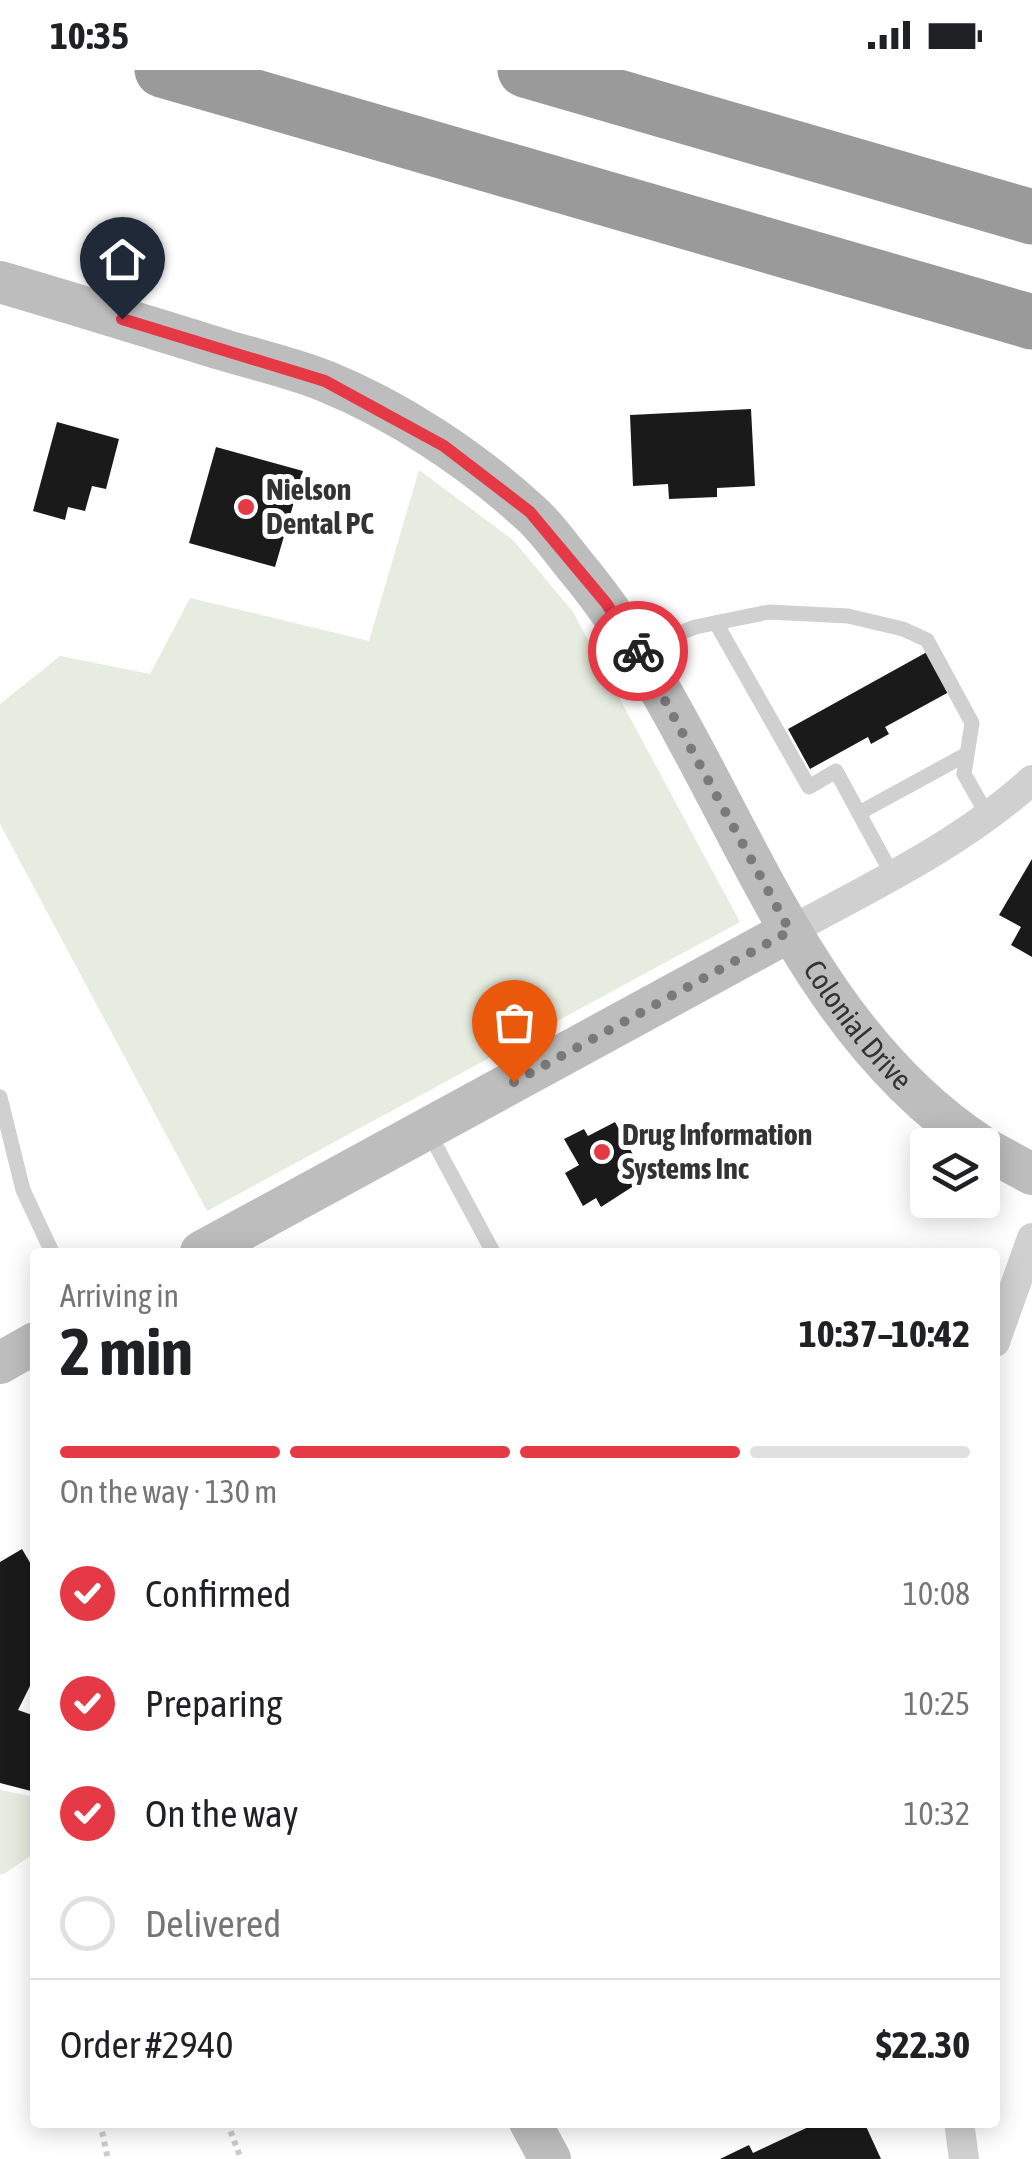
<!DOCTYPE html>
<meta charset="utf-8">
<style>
:root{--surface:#fff;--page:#f6f6f6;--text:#202124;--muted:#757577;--line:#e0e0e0;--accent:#e63946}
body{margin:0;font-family:"Asap Condensed",sans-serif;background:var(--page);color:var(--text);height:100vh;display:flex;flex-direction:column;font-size:38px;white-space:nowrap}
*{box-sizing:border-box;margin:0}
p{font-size:32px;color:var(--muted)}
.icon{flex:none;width:55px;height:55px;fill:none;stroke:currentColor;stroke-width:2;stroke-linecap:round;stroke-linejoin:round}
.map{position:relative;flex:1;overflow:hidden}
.drawer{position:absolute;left:30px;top:1178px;width:970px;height:880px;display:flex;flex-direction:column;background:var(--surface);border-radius:10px;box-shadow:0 5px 25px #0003}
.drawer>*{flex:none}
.tools{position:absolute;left:910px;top:1058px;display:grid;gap:20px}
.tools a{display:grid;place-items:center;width:90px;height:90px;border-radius:10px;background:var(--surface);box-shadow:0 5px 25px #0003;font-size:50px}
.pin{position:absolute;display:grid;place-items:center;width:85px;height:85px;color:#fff;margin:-102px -42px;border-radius:50% 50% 50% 0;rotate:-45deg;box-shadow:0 0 10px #0007}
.pin .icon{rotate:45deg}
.courier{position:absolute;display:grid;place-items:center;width:100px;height:100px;margin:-50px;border:8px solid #e63946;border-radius:50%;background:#fff;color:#222;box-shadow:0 2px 12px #0007}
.headline em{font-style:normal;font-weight:700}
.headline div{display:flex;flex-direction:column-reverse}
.headline{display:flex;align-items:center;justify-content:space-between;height:170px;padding:0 30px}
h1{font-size:65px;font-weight:700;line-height:75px}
.bar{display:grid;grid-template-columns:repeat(4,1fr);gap:15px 10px;align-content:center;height:120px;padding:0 30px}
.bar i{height:12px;border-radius:8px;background:var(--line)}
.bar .selected{background:var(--accent)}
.bar p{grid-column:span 4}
.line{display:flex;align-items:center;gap:25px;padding:0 30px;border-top:2px solid var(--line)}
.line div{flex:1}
ol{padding:0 30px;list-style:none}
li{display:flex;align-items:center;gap:30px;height:110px}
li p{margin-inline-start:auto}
li .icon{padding:10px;border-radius:50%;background:var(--accent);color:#fff;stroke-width:4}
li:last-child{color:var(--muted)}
li i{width:55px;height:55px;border:5px solid var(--line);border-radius:50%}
.status{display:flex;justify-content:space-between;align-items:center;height:70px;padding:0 50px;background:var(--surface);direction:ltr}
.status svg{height:28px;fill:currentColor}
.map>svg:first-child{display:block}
.green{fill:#e6ecdf}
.building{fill:#1a1a1a}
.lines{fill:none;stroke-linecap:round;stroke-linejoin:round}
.path{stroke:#cdcdcd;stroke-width:6;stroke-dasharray:5 5;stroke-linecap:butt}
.lane{stroke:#d0d0d0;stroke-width:15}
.street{stroke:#d0d0d0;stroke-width:30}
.secondary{stroke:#bdbdbd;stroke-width:42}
.highway{stroke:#9a9a9a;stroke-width:55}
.done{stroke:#7a7a7a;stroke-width:10;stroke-dasharray:0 18}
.route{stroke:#e63946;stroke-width:12}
.poi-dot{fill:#e63946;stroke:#fff;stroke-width:4}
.labels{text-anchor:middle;stroke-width:10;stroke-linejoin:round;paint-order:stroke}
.poi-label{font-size:30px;font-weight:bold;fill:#333;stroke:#fff;text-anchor:start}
.street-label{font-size:30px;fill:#333;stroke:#fff}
</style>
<div class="status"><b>10:35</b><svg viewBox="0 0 49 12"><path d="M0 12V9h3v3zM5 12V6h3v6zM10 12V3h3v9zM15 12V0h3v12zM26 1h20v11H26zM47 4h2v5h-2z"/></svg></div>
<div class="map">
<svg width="1032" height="2089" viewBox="0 0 1032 2089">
<rect width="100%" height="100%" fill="#fff"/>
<g class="green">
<path d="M419,400L513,470L573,542L740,852L207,1141L0,754V634L60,586L150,604L190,528L369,571Z"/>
<path d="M0,1720L35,1727V1783L4,1804H0Z"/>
</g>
<g class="building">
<path d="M751,339L755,416L717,418V427L669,429L668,414L633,416L630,345Z"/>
<path d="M57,352L119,369L106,419L92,416L85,441L68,437L65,450L33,441Z"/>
<path d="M216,377L303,401L275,497L189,473Z"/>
<path d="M927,582L949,622L885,657L889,664L871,674L868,667L810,699L788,659Z"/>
<path d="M1032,789V887L1011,875L1021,857L999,845Z"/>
<path d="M615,1052L646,1108L601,1137L596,1128L583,1136L565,1103L579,1095L564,1069L584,1059L588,1066Z"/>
<path d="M22,1479L35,1501V1615L31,1614L18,1640L35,1646V1722L0,1713V1492Z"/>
<path d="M819,2052H864L881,2089H720L749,2075L753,2083Z"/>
</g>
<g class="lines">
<g class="path">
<path d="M100,2052L108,2089"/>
<path d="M227,2052L241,2089"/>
</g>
<g class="lane">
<path d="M716,553L809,717L836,701L893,806"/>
<path d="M641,579L695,557L769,542L848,546L903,559L927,570L972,653L964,704L988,746"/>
<path d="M859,743L967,684"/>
<path d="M0,1027L23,1120L52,1182"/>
<path d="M429,1063L493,1182"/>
</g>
<g class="street">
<path d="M790,861C873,816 961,774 1032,710"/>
<path d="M995,1272L1032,1168"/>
<path d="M959,2052L964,2089"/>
</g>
<g class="secondary">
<path id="s1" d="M0,212C75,234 149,257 224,280C257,290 293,298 325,311C397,340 471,389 528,441C547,457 561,479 577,498C726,677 777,941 980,1075"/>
<path d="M982,1077L1032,1104"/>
<path d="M201,1182L790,861"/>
<path d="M0,1293L35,1273"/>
<path d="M530,2052L550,2089"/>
</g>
<g class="highway">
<path d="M162,0L1032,252"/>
<path d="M525,0L1032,147"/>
</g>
</g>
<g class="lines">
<path class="done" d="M514,1012L790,861L638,581"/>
<path class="route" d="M122,249L325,311L444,376L530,442L606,533L638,581"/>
</g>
<g class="poi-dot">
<circle cx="246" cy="437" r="10"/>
<circle cx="602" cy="1082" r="10"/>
</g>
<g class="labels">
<g class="poi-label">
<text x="266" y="430">Nielson<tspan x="266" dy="34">Dental PC</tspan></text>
<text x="622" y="1075">Drug Information<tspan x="622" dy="34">Systems Inc</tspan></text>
</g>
<g class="street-label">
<text dy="10" stroke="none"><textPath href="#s1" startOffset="1195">Colonial Drive</textPath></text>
</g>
</g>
</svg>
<div class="tools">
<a><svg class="icon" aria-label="layers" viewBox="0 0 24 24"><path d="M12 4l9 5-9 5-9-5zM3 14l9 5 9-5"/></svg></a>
</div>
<div class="pin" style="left:514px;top:1012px;background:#ea580c"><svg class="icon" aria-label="bag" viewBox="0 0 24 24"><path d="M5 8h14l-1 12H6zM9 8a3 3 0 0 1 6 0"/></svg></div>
<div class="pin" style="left:122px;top:249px;background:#1f2937"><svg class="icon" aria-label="home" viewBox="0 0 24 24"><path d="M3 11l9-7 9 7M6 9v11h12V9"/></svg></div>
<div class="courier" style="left:638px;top:581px"><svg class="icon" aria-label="bike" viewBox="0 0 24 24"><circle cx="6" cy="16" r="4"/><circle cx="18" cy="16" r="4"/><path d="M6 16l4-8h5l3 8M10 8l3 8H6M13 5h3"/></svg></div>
<section class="drawer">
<div class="headline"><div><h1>2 min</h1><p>Arriving in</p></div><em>10:37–10:42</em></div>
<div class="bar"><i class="selected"></i><i class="selected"></i><i class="selected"></i><i></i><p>On the way · 130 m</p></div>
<ol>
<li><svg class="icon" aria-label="check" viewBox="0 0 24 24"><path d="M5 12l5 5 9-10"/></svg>Confirmed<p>10:08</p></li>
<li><svg class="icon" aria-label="check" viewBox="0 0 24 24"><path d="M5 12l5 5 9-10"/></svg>Preparing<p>10:25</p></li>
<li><svg class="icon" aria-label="check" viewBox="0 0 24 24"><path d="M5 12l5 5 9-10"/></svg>On the way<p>10:32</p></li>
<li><i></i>Delivered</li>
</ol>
<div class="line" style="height:130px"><div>Order #2940</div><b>$22.30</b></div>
</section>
</div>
